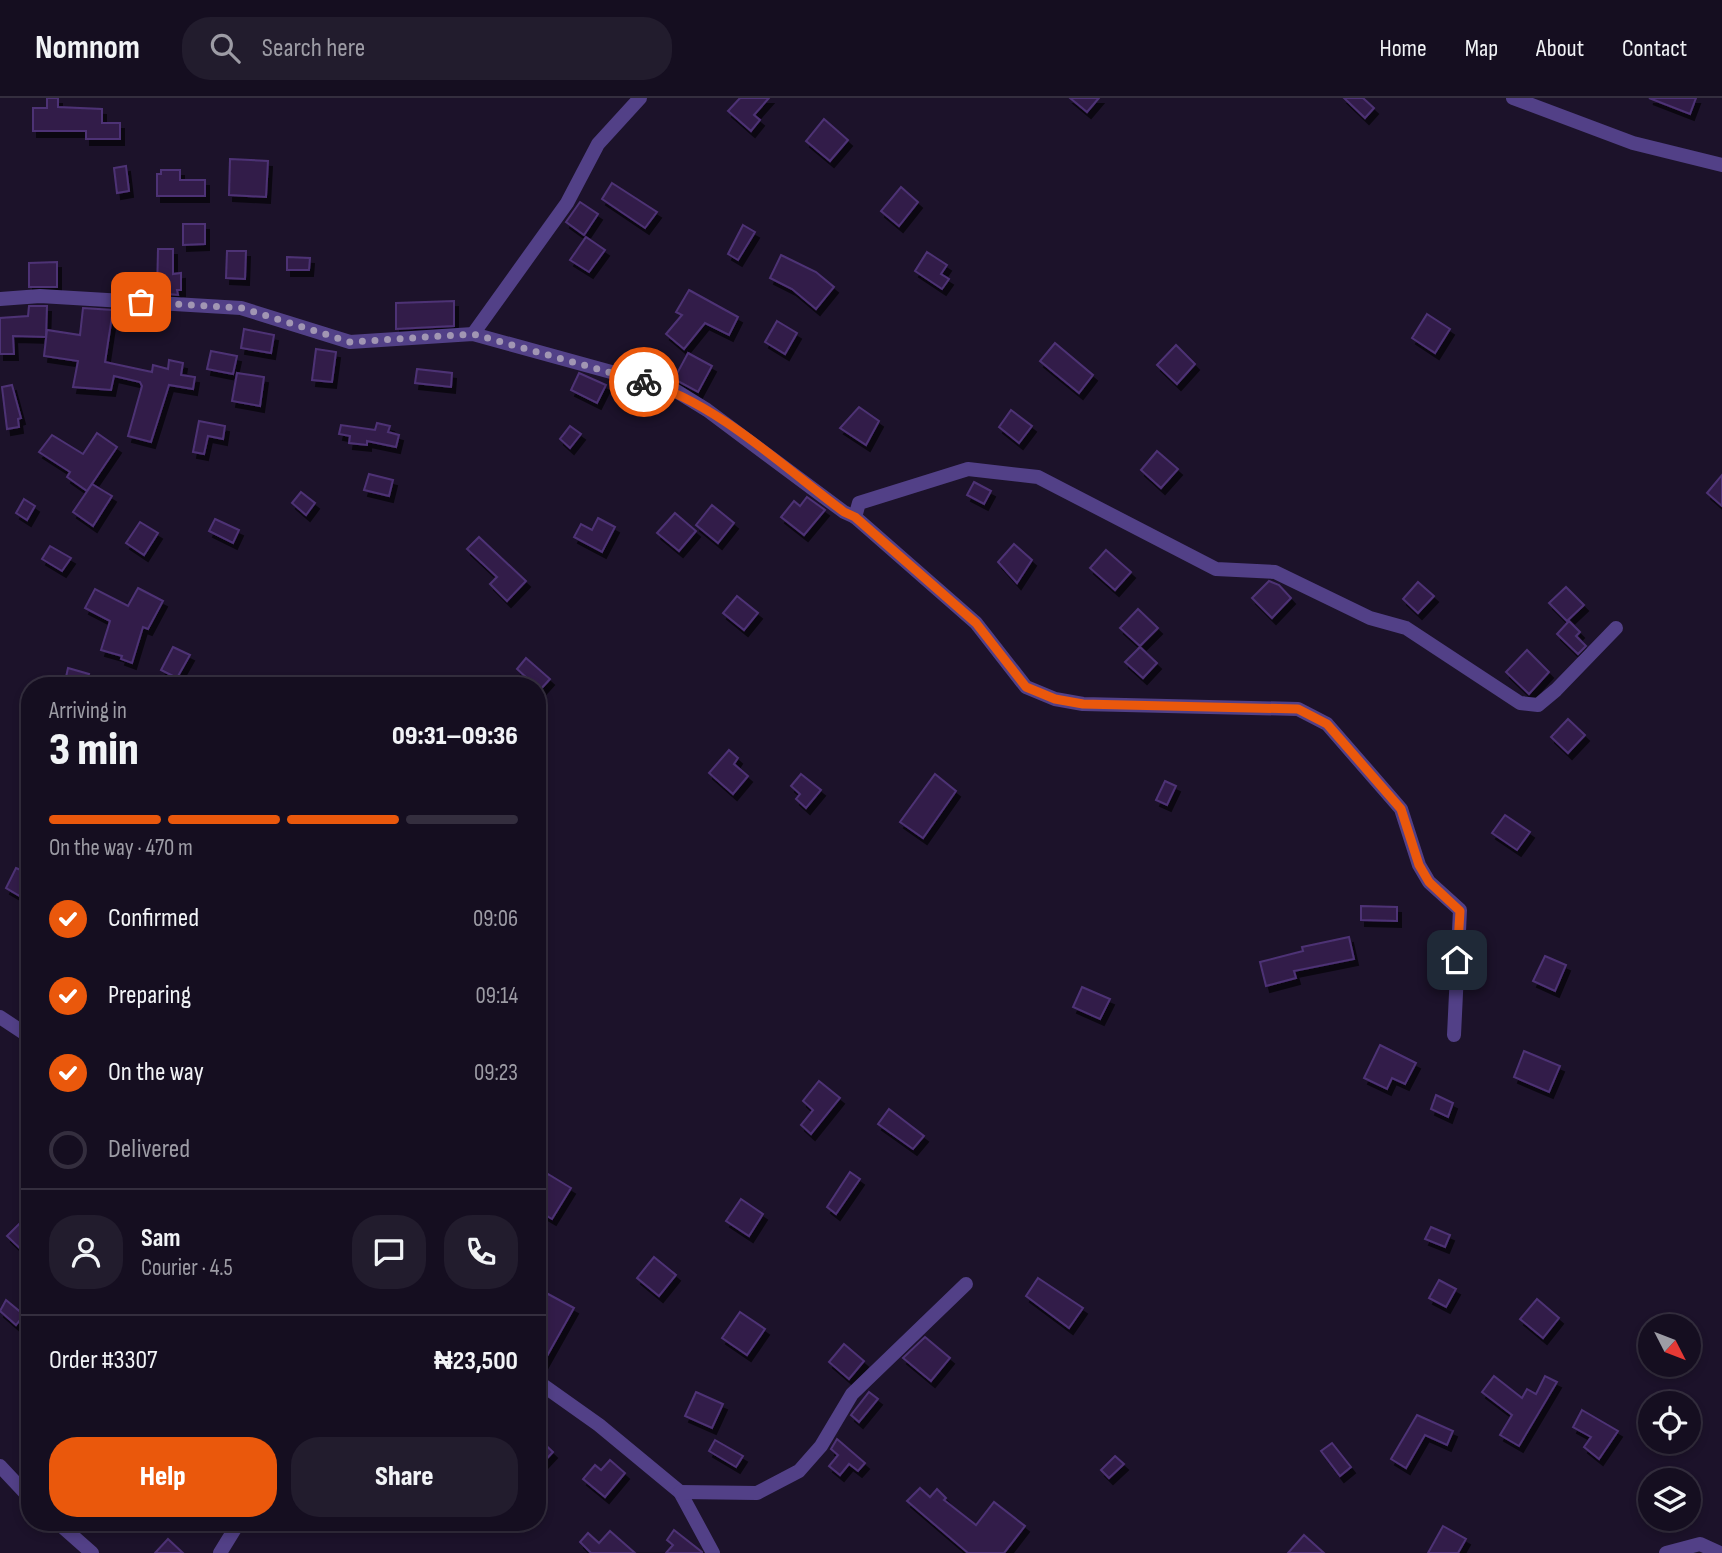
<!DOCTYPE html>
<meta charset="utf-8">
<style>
:root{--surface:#150e20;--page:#221c2d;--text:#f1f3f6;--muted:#9d9ca5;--line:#342e3e;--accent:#ea580c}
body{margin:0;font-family:"Sofia Sans Condensed",sans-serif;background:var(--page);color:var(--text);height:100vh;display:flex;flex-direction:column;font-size:26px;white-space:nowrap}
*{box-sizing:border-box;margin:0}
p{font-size:23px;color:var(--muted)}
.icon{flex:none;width:38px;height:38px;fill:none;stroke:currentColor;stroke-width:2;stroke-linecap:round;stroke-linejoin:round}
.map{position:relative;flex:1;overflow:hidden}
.panel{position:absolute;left:21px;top:579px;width:525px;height:854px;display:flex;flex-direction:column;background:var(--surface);border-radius:28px;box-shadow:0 4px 10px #0003,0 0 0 2px var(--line)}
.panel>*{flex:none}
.needle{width:46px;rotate:132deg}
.controls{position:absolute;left:1638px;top:1216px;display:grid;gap:14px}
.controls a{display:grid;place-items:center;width:63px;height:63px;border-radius:50%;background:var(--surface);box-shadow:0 4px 10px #0003,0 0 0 2px var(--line);font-size:35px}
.pin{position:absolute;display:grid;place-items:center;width:60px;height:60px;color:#fff;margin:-30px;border-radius:14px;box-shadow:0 4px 10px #0006}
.courier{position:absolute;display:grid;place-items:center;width:70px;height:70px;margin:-35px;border:5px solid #ea580c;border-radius:50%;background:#fff;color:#222;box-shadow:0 2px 9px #0007}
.head em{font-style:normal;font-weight:800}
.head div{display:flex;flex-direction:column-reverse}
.head{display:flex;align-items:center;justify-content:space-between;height:119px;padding:0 28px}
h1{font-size:46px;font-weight:800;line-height:52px}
.bar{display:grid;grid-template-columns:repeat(4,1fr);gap:10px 7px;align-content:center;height:84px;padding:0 28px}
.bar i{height:9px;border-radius:5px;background:var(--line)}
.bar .active{background:var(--accent)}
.bar p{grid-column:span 4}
.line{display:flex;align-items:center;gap:18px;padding:0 28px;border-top:2px solid var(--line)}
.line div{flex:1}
.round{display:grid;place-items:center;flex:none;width:74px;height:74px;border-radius:28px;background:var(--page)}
ol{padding:0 28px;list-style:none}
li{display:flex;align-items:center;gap:21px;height:77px}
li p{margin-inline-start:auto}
li .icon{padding:7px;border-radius:50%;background:var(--accent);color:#fff;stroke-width:4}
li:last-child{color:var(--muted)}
li i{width:38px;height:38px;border:4px solid var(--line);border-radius:50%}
.primary-button{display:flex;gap:14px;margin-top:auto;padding:14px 28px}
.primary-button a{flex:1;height:80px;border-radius:28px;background:var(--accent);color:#fff;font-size:28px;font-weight:800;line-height:80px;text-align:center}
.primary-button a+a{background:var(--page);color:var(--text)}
header{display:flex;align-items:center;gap:42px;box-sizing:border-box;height:98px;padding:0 35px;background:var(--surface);border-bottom:2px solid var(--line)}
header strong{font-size:33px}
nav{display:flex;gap:38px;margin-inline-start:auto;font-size:24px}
.search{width:490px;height:63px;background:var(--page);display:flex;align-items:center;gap:18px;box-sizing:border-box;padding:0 24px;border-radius:28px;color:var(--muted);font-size:26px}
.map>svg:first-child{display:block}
.building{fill:#311f4a;stroke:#4e3275;stroke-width:2;filter:url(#shadow)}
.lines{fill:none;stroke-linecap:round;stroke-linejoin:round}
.street{stroke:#524087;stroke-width:14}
.done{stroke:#a196b3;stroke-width:7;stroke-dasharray:0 12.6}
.route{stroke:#ea580c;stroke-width:9}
</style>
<header>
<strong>Nomnom</strong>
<div class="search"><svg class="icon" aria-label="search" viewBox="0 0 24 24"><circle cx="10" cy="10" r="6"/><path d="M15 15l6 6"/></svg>Search here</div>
<nav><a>Home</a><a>Map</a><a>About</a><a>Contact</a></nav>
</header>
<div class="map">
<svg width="1722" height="1455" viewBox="0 0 1722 1455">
<defs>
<filter id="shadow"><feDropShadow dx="4" dy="6" stdDeviation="0" flood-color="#0009"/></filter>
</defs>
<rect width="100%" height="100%" fill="#1c122a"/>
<g class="building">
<path d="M47,0H58V9L102,11V25H120V41H86V33H33V10H47Z"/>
<path d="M740,0H769L754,17L760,22L751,33L728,13Z"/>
<path d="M1070,0H1099L1087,14Z"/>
<path d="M1344,0H1363L1374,10L1365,20Z"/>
<path d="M1649,0H1696L1690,16Z"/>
<path d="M824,21L848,42L830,63L806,43Z"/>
<path d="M230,61L268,63L266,99L229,97Z"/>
<path d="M126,68L129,93L117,95L114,70Z"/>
<path d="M161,72H180V82H205V98H157V76H161Z"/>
<path d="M612,85L657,114L645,130L602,101Z"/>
<path d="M901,89L918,104L899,128L881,113Z"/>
<path d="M580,104L598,116L584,137L566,124Z"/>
<path d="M183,126H205V146L183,147Z"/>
<path d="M743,127L755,134L738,162L728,156Z"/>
<path d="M586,139L605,152L589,174L570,162Z"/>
<path d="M158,151H173V176L181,175V192H177L178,197L157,195Z"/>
<path d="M227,153H246L245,181L226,180Z"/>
<path d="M927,154L947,167L941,176L949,181L942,191L915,173Z"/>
<path d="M781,157L816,174L834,189L816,211L792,191L770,180Z"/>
<path d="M287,159L310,160L309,172H287Z"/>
<path d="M57,164V189H29V165Z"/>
<path d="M689,192L738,219L729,237L705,225L684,251L666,236L682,217L676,214Z"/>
<path d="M454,203V228L396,231V205Z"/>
<path d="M29,208H47L46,239L13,238L14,256H0V220L28,218Z"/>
<path d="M83,210L113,212L105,264L152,274L153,267L168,271L169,262L183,265L181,277L195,279L193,291L169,287L151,344L128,338L142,288L140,284L114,278L111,292L73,289L78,263L44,258L47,232L80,237Z"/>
<path d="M1427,216L1450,231L1435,255L1412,240Z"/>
<path d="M777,223L797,235L785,256L765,244Z"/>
<path d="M244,231L274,237L271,255L241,250Z"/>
<path d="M1055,245L1093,277L1079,295L1040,263Z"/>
<path d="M1176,247L1195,266L1177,286L1157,267Z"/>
<path d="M316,251L336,254L332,284L312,282Z"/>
<path d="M211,253L237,258L233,276L207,271Z"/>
<path d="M688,255L712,268L698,294L674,281Z"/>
<path d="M417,271L452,275L451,289L415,285Z"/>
<path d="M237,275L264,279L260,308L232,303Z"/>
<path d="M579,275L606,287L597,305L571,292Z"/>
<path d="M12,287L21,320L18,321L19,329L7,331L2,289Z"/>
<path d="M859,309L879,323L866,347L840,330Z"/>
<path d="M1011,312L1032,328L1019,345L999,329Z"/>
<path d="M199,323L225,328L223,341L208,338L204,356L193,354Z"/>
<path d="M377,325L390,328L388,334L399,337L396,349L367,343V347L349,345L350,338L339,336L341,327L375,332Z"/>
<path d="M570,328L581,336L570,350L560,341Z"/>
<path d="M97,335L117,349L87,393L67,379L70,374L39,354L52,337L83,356Z"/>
<path d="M1157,353L1178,371L1161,390L1141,372Z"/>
<path d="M369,376L393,382L389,398L364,392Z"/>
<path d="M1722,377V408L1707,395Z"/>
<path d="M974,384L991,393L984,406L967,397Z"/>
<path d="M92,386L112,398L93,428L73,414Z"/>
<path d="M301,394L315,405L306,417L292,405Z"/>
<path d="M807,399L825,412L804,437L781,419L794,403L800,408Z"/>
<path d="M24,401L35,408L27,422L16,415Z"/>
<path d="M712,407L734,425L718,445L696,427Z"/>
<path d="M675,415L696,433L679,453L657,435Z"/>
<path d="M598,420L615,429L602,454L574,439L581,426L592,432Z"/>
<path d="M215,421L239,432L233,445L209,433Z"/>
<path d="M140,424L158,435L144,457L126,445Z"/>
<path d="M479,439L526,483L507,503L490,486L497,479L467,451Z"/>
<path d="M1014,446L1032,462L1017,485L998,464Z"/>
<path d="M50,448L71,460L62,473L42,461Z"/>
<path d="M1106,452L1131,474L1115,492L1090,470Z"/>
<path d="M1269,483L1279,487L1291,500L1272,520L1252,500Z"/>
<path d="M1418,484L1434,498L1418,515L1403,501Z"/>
<path d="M1566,489L1584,507L1567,523L1549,505Z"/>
<path d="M138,490L163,503L148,531L143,529L132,565L121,561L122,558L101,552L110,523L85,510L95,491L128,508Z"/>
<path d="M737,498L758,515L744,532L723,515Z"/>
<path d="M1138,511L1158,530L1140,548L1120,530Z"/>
<path d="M1569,523L1580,534L1576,538L1586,548L1578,556L1557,536Z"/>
<path d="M173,549L190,557L177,580L161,572Z"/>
<path d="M1140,549L1157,565L1143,580L1125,564Z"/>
<path d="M1527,552L1549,574L1529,596L1506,574Z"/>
<path d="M526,560L550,581L540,592L517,571Z"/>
<path d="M68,570L89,576L86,588H64Z"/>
<path d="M1568,621L1585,637L1568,655L1551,639Z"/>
<path d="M729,652L738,660L734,666L748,678L733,696L709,675Z"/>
<path d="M801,676L821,692L806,710L796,701L800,696L791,688Z"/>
<path d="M935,676L956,693L923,740L900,724Z"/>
<path d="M1165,683L1176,688L1167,707L1156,702Z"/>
<path d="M1505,717L1530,734L1517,752L1492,735Z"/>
<path d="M16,770L30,776V804L6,790Z"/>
<path d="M1361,808L1397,809V823L1361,822Z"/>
<path d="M1349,839L1354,861L1294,873L1296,880L1266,888L1260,864L1303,853L1302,849Z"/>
<path d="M1545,858L1566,867L1555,893L1533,883Z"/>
<path d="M1082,889L1110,901L1100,921L1073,909Z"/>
<path d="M1380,947L1416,965L1405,986L1392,980L1387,991L1364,980Z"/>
<path d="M1524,953L1560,968L1549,994L1514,979Z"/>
<path d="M819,983L840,1000L811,1036L801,1027L813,1012L803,1003Z"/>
<path d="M1436,997L1453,1005L1448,1019L1431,1011Z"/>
<path d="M889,1011L924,1038L913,1051L878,1026Z"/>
<path d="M850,1074L860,1081L836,1116L827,1109Z"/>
<path d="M548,1076L571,1090L552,1121L537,1112V1093Z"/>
<path d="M741,1101L763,1116L749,1138L726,1123Z"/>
<path d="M24,1121L30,1126V1160L7,1138Z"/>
<path d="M1431,1129L1450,1137L1445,1149L1425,1141Z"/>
<path d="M654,1159L676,1177L659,1198L637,1180Z"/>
<path d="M1038,1180L1083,1210L1069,1230L1026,1198Z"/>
<path d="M1439,1182L1456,1191L1446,1209L1429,1200Z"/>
<path d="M537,1190L574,1210L538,1274L537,1273Z"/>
<path d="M1537,1201L1559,1220L1543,1240L1520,1221Z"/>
<path d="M6,1202L24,1217L16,1227L0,1213Z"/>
<path d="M740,1214L765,1231L747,1257L722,1240Z"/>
<path d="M925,1239L950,1260L931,1283L903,1260Z"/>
<path d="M844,1246L864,1263L849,1281L829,1264Z"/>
<path d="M1494,1278L1522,1300L1527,1291L1536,1296L1545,1278L1557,1284L1519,1348L1500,1337L1512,1317L1482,1294Z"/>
<path d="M696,1294L723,1306L712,1330L685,1318Z"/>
<path d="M869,1294L878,1301L859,1324L851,1317Z"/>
<path d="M1582,1312L1618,1333L1599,1361L1584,1349L1591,1339L1573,1329Z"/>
<path d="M1417,1317L1453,1333L1447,1347L1425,1337L1406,1370L1391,1361Z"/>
<path d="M537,1339L553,1354L537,1371Z"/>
<path d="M837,1341L865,1365L858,1373L849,1366L840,1377L829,1368L838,1357L831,1351Z"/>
<path d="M715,1342L743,1358L736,1369L709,1353Z"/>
<path d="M1332,1345L1351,1369L1340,1378L1321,1353Z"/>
<path d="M1115,1358L1124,1366L1109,1380L1101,1372Z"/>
<path d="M610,1362L625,1375L605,1399L583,1381L595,1367L601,1372Z"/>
<path d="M920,1390L930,1399L937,1391L946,1400L944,1402L976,1427L994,1404L1025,1428L1004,1455H968L907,1403Z"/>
<path d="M1443,1428L1466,1441L1458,1455H1428Z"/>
<path d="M674,1432L702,1454V1455H666L673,1447L667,1442Z"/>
<path d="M610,1433L635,1455H591L580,1444L588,1435L599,1445Z"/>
<path d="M1304,1437L1324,1455H1288Z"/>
<path d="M168,1441L183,1455H155Z"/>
</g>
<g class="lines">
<g class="street">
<path d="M1513,0L1633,45L1722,67"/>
<path d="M0,201L40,198L241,210L350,244L473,236L673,291L707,312L844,414L855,419L976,525L1026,589L1055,601L1083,606L1298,611L1327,626L1401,711L1419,767L1429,784L1460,812L1454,937"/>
<path d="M473,236L567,105L598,46L640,0"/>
<path d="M855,419L859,405L968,371L1038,379L1216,471L1275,474L1370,520L1406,530L1520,605L1538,607L1556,592L1616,530"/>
<path d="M0,919L30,939"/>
<path d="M537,1283L599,1327L680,1394L713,1455"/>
<path d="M0,1368L30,1400"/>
<path d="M680,1394L757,1395L799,1373L821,1348L852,1296L966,1186"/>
<path d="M57,1424L92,1455"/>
<path d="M220,1455L239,1424"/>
<path d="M1666,1455L1700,1446L1720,1455"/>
</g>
</g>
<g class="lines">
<path class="done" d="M141,204L242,210L350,244L473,236L644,284"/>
<path class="route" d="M644,284C714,303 785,370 844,414L855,419L976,525L1026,589L1055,601L1083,606L1298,611L1327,626L1401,711L1419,767L1429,784L1460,813L1457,862"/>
</g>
</svg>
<div class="controls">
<a><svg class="needle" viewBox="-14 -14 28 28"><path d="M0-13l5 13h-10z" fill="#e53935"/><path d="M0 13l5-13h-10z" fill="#9d9ca5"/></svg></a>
<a><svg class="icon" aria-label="locate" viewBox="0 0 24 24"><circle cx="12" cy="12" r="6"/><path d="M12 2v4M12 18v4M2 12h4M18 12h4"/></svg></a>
<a><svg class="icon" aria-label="layers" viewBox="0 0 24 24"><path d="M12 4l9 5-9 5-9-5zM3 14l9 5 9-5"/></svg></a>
</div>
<div class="pin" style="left:141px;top:204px;background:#ea580c"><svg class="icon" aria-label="bag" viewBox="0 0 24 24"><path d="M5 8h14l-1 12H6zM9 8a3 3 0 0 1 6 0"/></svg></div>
<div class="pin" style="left:1457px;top:862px;background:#1f2937"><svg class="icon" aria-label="home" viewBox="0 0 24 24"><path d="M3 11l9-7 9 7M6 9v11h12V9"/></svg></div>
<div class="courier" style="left:644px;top:284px"><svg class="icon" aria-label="bike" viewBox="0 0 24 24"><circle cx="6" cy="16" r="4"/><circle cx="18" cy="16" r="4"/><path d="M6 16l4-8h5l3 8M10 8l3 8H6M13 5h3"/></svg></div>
<section class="panel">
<div class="head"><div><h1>3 min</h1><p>Arriving in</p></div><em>09:31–09:36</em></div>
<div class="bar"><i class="active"></i><i class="active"></i><i class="active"></i><i></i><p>On the way · 470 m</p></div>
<ol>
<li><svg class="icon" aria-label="check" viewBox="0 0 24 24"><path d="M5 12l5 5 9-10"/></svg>Confirmed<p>09:06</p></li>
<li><svg class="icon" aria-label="check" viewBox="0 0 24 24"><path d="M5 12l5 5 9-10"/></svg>Preparing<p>09:14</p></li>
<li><svg class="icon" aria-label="check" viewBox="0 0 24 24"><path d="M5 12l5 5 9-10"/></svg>On the way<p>09:23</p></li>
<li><i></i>Delivered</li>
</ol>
<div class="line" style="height:126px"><a class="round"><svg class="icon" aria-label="person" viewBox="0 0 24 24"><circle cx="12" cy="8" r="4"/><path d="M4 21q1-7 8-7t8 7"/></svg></a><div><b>Sam</b><p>Courier · 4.5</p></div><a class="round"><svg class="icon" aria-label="chat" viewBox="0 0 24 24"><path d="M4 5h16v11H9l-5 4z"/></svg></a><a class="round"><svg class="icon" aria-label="phone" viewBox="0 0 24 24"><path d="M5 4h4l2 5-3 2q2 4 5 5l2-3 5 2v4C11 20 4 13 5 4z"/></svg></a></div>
<div class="line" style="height:91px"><div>Order #3307</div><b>₦23,500</b></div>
<div class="primary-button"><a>Help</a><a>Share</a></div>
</section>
</div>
